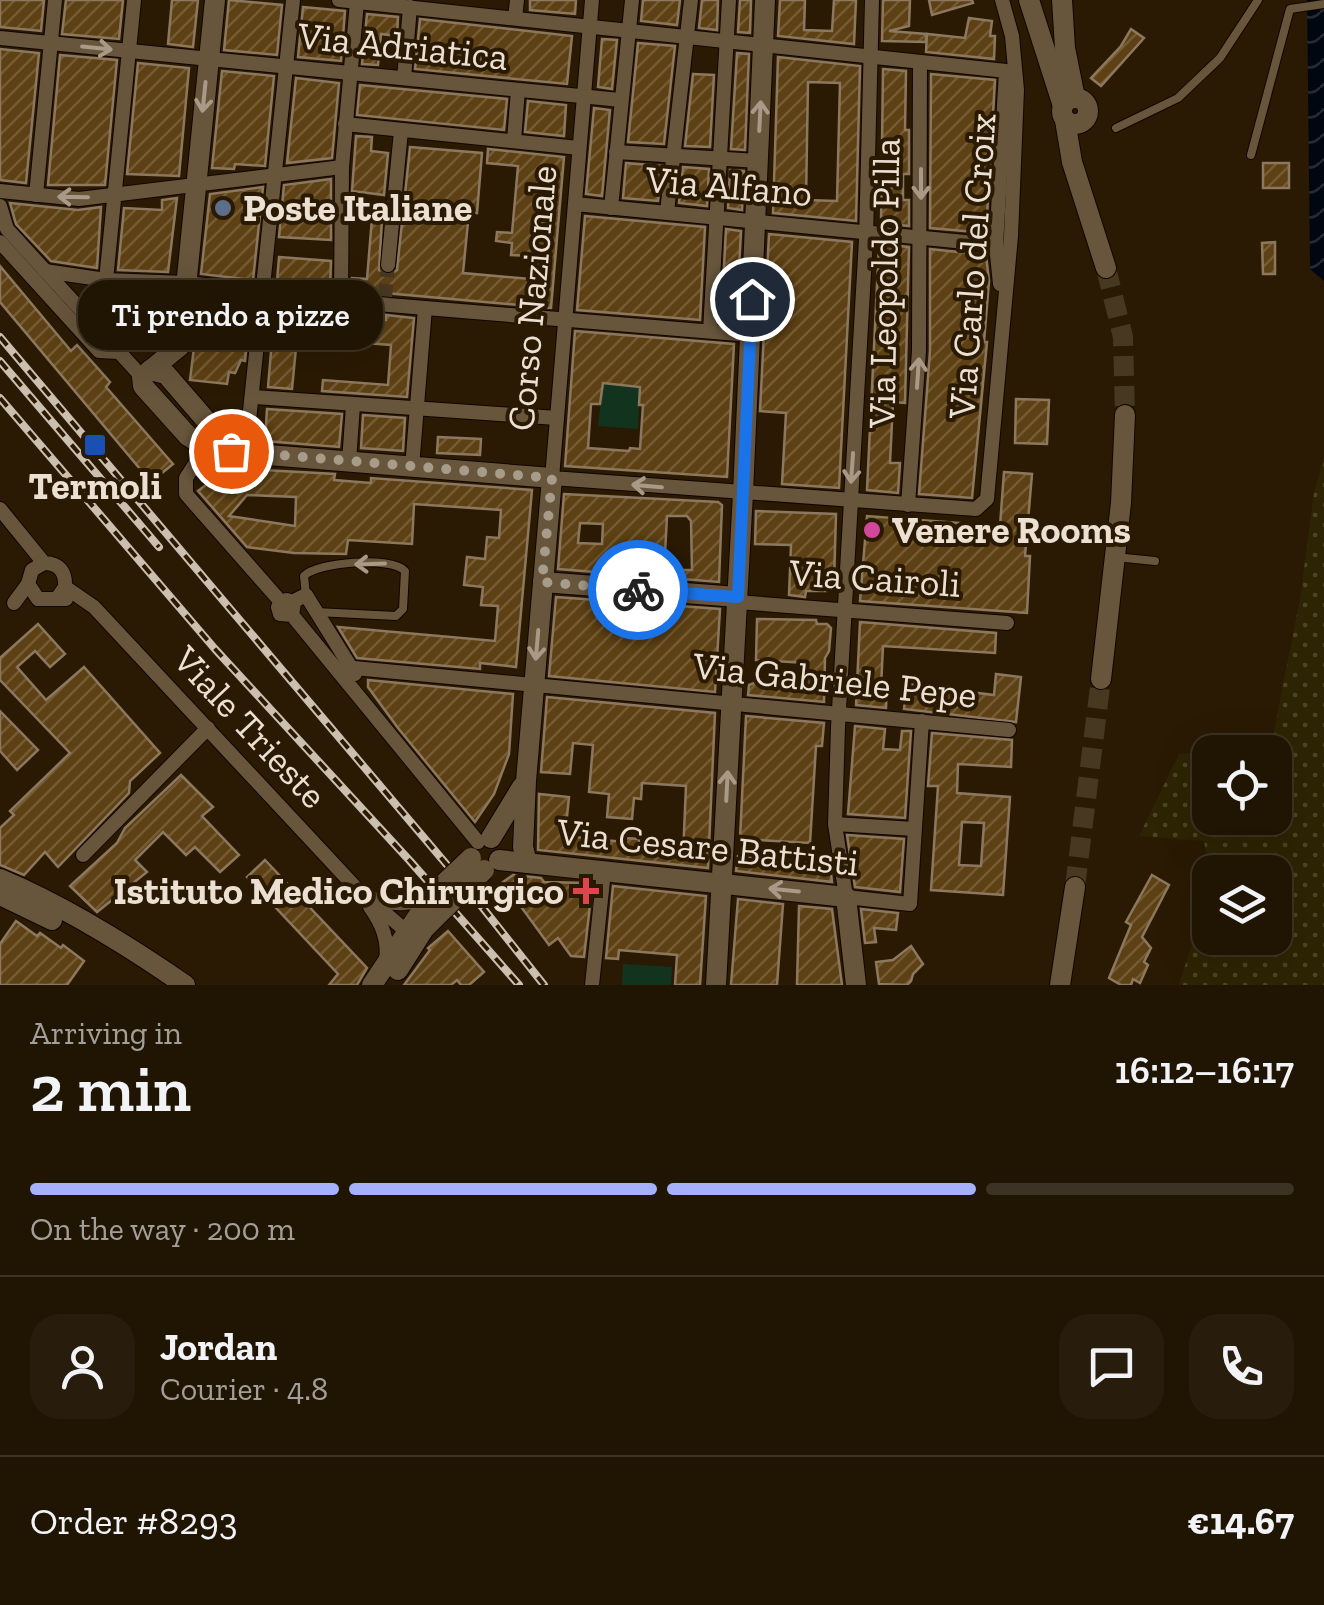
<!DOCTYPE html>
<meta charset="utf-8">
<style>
:root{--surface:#201402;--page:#281d0c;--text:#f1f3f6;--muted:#a29e99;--line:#3d3324;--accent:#a6b1fc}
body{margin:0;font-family:"Zilla Slab",serif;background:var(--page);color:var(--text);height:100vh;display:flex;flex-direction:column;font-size:38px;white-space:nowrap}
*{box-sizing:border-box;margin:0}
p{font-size:32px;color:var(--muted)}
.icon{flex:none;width:55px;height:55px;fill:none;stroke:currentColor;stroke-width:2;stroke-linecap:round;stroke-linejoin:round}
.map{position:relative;height:985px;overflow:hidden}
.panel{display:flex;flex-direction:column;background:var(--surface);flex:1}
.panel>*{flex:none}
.controls{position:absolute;left:1192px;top:735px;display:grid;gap:20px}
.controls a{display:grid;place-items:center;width:100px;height:100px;border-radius:20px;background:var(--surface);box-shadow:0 10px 40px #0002,0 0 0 2px var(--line);font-size:50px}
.pin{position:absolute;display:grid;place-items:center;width:85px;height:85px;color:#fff;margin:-42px;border:5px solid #fff;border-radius:50%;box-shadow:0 2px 10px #0007}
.courier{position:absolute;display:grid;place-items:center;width:100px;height:100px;margin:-50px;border:8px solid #1a73e8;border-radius:50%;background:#fff;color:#222;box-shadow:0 2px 12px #0007}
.bubble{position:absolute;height:70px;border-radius:30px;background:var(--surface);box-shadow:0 10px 40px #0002,0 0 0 2px var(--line);font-size:32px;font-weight:600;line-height:70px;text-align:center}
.overview em{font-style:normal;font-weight:600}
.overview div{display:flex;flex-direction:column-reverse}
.overview{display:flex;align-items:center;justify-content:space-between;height:170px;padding:0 30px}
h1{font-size:65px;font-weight:600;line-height:75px}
.bar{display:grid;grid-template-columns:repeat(4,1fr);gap:15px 10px;align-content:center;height:120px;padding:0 30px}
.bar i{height:12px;border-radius:8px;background:var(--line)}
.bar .selected{background:var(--accent)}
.bar p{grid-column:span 4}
.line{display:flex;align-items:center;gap:25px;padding:0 30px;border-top:2px solid var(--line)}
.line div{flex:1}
.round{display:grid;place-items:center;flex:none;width:105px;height:105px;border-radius:30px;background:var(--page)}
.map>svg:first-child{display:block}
.sand{fill:url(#sand-dots);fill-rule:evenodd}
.garden{fill:#12341e}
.water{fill:url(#water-waves)}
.building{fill:url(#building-hatch);stroke:#8c785f;stroke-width:2.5;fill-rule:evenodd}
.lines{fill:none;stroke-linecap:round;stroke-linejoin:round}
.street-tunnel{stroke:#473822;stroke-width:14;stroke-dasharray:14 7;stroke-linecap:butt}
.secondary-tunnel{stroke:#473822;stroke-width:20;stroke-dasharray:20 10;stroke-linecap:butt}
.lane-casing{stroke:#120500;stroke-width:10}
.street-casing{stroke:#120500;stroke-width:16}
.secondary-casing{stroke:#120500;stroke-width:22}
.lane{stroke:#67553c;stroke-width:8}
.street{stroke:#67553c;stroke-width:14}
.secondary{stroke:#67553c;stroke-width:20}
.rail-casing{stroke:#cbbfb0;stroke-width:8}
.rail{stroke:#2a1a03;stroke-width:4;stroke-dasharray:11;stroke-linecap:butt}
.secondary-bridge-casing{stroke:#120500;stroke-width:22;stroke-linecap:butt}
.secondary-bridge{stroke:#67553c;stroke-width:20}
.oneway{stroke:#a99a87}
.done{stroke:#a79b8a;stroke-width:10;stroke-dasharray:0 18}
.route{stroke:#1a73e8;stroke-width:12}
.service-dot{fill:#5c6f8a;stroke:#2a1a03;stroke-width:4}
.transit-dot{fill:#1a4fb4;stroke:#2a1a03;stroke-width:4}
.hotel-dot{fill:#d1479c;stroke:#2a1a03;stroke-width:4}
.health-dot{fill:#e0444e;stroke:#2a1a03;stroke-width:4}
.labels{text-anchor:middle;stroke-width:8;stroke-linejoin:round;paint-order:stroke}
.street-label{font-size:38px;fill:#ebe0d2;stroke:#2a1a03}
.poi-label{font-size:38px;font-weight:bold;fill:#ebe0d2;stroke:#2a1a03;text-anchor:start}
</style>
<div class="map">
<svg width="1324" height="985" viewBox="0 0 1324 985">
<defs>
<pattern id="sand-dots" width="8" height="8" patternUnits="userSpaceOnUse" patternTransform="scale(2.5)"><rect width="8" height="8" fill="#2d2403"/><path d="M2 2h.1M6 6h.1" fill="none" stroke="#4c4427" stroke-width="1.8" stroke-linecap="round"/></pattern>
<pattern id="water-waves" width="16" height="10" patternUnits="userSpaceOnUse" patternTransform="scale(2.5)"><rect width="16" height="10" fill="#000711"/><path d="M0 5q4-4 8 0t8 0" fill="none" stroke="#252b33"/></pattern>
<pattern id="building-hatch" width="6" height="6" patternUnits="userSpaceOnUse" patternTransform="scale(2.5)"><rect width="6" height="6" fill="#5d4013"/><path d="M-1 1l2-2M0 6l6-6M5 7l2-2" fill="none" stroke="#745b34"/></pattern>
</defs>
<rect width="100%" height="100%" fill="#2a1a03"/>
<path class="sand" d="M1324,457V985H1179L1210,888V938H1275V872H1210V878L1204,841L1139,836L1179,754L1271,746L1300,599L1314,492ZM1210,752H1275V818H1210Z"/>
<g class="garden">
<path d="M603,383L640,387L638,429L598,426Z"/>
<path d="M623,964L672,967L671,985H622Z"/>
</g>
<path class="water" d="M1307,0H1324V281L1310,269Z"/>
<g class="building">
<path d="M0,0H44L41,31L0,27Z"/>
<path d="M66,0H123L119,39L62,34Z"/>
<path d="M172,0H198L193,47L168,44Z"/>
<path d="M229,0L282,5L277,55L224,50Z"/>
<path d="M530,0H576L575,14L530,10Z"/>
<path d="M643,0H680L677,25L641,21Z"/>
<path d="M702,0H718L717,30L699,28Z"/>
<path d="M740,0H751L750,33L738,32Z"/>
<path d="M780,0H805L804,30L832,31L834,0H856L854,44L778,36Z"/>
<path d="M883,0H910L909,26L889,31L926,34V42L882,41Z"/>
<path d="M929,0H972L973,3L932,15Z"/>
<path d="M303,7L345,11L341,61L298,57Z"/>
<path d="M367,14L398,17L397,36L381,34L378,65L362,64Z"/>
<path d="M969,18L992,21L990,36H995L994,59L926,52L927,34L965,38Z"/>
<path d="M420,19L572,36L567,84L415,69Z"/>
<path d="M1131,29L1144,38L1101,86L1091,78L1121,46Z"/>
<path d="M602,39L617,40L612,89L598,87Z"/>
<path d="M638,43L675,46L664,144L628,142Z"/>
<path d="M0,49L39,53L26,183L0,180Z"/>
<path d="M737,53L749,54L745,150L731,149Z"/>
<path d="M60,55L117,60L105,185H48Z"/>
<path d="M778,57L860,66L856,221L773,213ZM808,82L840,83L837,201L806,200Z"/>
<path d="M138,63L189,68L179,176L127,174Z"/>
<path d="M883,69L906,71L905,130H909V174H903V200H909V226L881,223Z"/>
<path d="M222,71L274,76L265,166L235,164L234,169L212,168Z"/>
<path d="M693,74L714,75L710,147L685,146Z"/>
<path d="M931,74L995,80L986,233L930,228Z"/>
<path d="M296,78L339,83L332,158L287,163Z"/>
<path d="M360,85L507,99L504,130L357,115Z"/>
<path d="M528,101L566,105L564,136L525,132Z"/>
<path d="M594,108L610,110L602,196L586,194Z"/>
<path d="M356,136L372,137L371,151L388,153L384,195L352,191Z"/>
<path d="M410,147L482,153L477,213L469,212L463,273L530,279L532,256L511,255L512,243L496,241L497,232L512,233L518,166L487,163L488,149L564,157L551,308L352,290V278L367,279L372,218L382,219L379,270L388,276L397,270Z"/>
<path d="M626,163L662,166L658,201L623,198Z"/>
<rect x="1263" y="163" width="26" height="25"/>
<path d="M683,167L709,169L707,206L679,203Z"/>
<path d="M730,170L744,171L742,210L728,208Z"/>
<path d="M331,179V240L279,237L284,185Z"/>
<path d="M263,187L253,280L201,274L210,194Z"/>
<path d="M177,198L168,272L118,270L124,208L162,210V200Z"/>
<path d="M10,203L78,210L101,207L97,268L51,261L16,224Z"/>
<path d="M585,216L705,227L700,320L577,310Z"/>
<path d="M726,229L741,231L736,323L721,322Z"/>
<path d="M769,234L852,242L839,488L782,484L786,413L760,411Z"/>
<path d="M1275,242V274H1263L1262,243Z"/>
<path d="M879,244L909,247L905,403L893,402L890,463H900L898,493L867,490Z"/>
<path d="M930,249L986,255L989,281L984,342H987L972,498L919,494L930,351Z"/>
<path d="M279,257L331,261L330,288L277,282Z"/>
<path d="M0,266L71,351L77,345L110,382L106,387L173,464L151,482L0,302Z"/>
<path d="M117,291L166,293L163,337L154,343L128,346L118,334Z"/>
<path d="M200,298L251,303L245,361L241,360L235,373L229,372L227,384L190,380Z"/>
<path d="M275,305L306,308V313L317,314L386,320V315L414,318L407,397L322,391L323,380L388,385L391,345L297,338L292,389L268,387Z"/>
<path d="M575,331L734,344L727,477L565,466ZM603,383L640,387L639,405H643L640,449L630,448L629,451L588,448L591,404H600Z"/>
<path d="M1016,399L1049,400L1047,444L1015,443Z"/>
<path d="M267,409L342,414L339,447L265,441Z"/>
<path d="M363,415L405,418L403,451L361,448Z"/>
<path d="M438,437L481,439L480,455L437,453Z"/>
<path d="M228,468L335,474L334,480L371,483V478L532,490L516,667L480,663V669L357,658L338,627L495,641L498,606L481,605L483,587L464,585L467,557L485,559L487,537L499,538L501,510L414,504L412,544L348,540L346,554L294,553L247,547L198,491ZM247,495L296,497L295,526L229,516Z"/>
<path d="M1004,472L1032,474L1025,556H1030L1027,613L860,601L867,516L1000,526Z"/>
<path d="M564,494L718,502L722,505L719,582L558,569ZM667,516H687L691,521L692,570H669L670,555L665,554ZM580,523L603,524L602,544L578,543Z"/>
<path d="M756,511L836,514L834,582H826V591H806L805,597L789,595L791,545L755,544Z"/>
<path d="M556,597L720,609L715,692L549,676Z"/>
<path d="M757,619L816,620L817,624H827L831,628L829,651L825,658L824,702L748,695L749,685L754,683L805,685L806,663L756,660Z"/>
<path d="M860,622L996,633L995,653L883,646L881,687H887L886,708L856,705Z"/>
<path d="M38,624L65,654L50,667L35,651L17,667L46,700L84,667L160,753L130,781L129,793L58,867L45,852L24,875L0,865V828L14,815L10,811L70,753L0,680V658Z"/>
<path d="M996,674L1021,677L1016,722L904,709L907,684L994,695Z"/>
<path d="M368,680L513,694L509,754L494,794L475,822L398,728L368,687Z"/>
<path d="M547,697L715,713L708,868L538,850L539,794L569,797L565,836L624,842L625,838L639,839L638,852L683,855L686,786L642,783L641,799L634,798L632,819L607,817L609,794L589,792L593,745L573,743L570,774L541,772Z"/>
<path d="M0,711L38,750L17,770L0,751Z"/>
<path d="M746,716L824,723L822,746H816L810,843L740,839Z"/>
<path d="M855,726L885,729L883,749L900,750L902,731H911L905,818L848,814Z"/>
<path d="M932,733L1012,740L1011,767L958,764L957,793L1010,797L1003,895L931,890L938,786H928ZM962,822L984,823L981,866L959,865Z"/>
<path d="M181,775L213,807L202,816L239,855L220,872L195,847L186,855L163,832L135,860L147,872L97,912L70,886L117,843L125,828Z"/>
<path d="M847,835L904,839L900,892L855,887Z"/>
<path d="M738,856L830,865L832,882L736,871Z"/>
<path d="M265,860L367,968L357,985H329L338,974L247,877Z"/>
<path d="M513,875L541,878L544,882L588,883L592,888L584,957L571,956L558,938L549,945L503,882Z"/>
<path d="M1152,875L1169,885L1142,937L1151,948L1144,962L1148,965L1140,983L1133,979L1131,985H1121L1109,978L1131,925L1126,922Z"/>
<path d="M613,886L706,896L700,985H675L677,955L619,950L618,959L606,958Z"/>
<path d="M738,899L783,904L777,985H731Z"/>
<path d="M799,906L832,909L842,985H797Z"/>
<path d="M861,909L898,913L896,930L874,928L876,942L865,943Z"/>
<path d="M16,921L37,936L40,933L61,948L63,945L84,961L67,985H0V944Z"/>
<path d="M448,931L484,972L469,985H461L457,980L451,985H404L430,950L428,948Z"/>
<path d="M911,946L923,964L913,974L911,981L907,985L879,984L876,962L893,960Z"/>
</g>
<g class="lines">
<path class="street-tunnel" d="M385,298L388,265"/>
<g class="secondary-tunnel">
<path d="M1106,268L1123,337L1125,415"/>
<path d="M1075,887L1101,679"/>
</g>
<g class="lane-casing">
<g id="lane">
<path d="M1116,128L1178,98L1220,58L1258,0"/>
<path d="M1251,155L1290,9L1324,4"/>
<path d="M1115,557L1155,561"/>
<path d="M306,595L304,576C317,562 392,556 405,571L403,609L396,616L316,612"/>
</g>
</g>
<g class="street-casing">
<g id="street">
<path d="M339,0L1006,71L996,245L1000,284"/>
<path d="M592,0L552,478L976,509L987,499L1011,236L1017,90L1012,36L1002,0"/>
<path d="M872,0L866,239L838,727L835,824L846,897L910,904L922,721"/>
<path d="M515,18L517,0"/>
<path d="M0,38L620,100"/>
<path d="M404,78L410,7"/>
<path d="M345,124L579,148"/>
<path d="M514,140L518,90"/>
<path d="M616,152L758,161"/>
<path d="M0,191L79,199L342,167"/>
<path d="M36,195L55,0"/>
<path d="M575,204L996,245"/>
<path d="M0,206L7,229L142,377"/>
<path d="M611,208L632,0"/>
<path d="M667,212L691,0"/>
<path d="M0,242L99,351L119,352"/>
<path d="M388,265L401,131"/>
<path d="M45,271L106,280L186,283L389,305L750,335"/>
<path d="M341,301L342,167L357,2"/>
<path d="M710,331L729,0"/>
<path d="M107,338L106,280L134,0"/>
<path d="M253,397L557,418"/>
<path d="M217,443L242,435L248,430L293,0"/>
<path d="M206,447L186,478V494L281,602L287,600L294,603L292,615"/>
<path d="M349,462L353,405"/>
<path d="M412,467L425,308"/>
<path d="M908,505L919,351L920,62"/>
<path d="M0,509L44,563C59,563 66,572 65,587L58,597"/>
<path d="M28,584L38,599H66"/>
<path d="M65,587L94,607L356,888L406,931L415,932"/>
<path d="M281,602L278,607L280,614L292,615L478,842"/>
<path d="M292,602L306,595L355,674"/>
<path d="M737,602L1007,623"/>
<path d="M14,603L28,584L32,570L44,563"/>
<path d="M354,668L1009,730"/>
<path d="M835,824L914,829"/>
<path d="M83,855L208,728"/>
<path d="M372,898C395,906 409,905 432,895"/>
<path d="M370,907C382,924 389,940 386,961"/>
<path d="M592,985L604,871"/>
</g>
</g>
<g class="secondary-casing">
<g id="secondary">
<path d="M215,0L180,346L142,377L143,386L188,436L206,447L256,454L552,478L526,781L523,847L527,863"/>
<path d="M1029,0L1063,106"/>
<path d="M1062,0L1065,48L1075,98"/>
<circle cx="1075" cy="111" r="13"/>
<path d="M1065,120L1072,162L1106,268"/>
<path d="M150,370L166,374L217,433V443L206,447"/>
<path d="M543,582L737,597"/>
<path d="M1101,679L1121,503L1125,415"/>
<path d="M491,838L522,787"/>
<path d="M499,860L846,897L856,985"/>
<path d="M0,879C65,906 127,945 185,985"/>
<path d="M0,895L52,920"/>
<path d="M398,970L424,929L445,908"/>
<path d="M372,985L432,895"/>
<path d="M716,985L743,493L765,0"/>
<path d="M1060,985L1075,887"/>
</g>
</g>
<use href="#lane" class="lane"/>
<use href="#street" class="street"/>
<use href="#secondary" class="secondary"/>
<g class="rail-casing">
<g id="rail">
<path d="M0,337L475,898L544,985"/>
<path d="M0,361L159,547"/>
<path d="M0,398L215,649L410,861L519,985"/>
</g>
</g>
<use href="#rail" class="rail"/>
<g class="secondary-bridge-casing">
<g id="secondary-bridge">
<path d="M432,895L471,858"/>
<path d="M445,908L484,870"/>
</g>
</g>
<use href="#secondary-bridge" class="secondary-bridge"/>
</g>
<defs><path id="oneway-shaft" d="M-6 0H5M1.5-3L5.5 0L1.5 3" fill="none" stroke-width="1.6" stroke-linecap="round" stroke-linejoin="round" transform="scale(2.5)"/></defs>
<g class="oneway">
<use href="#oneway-shaft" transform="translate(97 48) rotate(6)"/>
<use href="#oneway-shaft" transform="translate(204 97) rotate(96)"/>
<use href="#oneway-shaft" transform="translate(760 116) rotate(-87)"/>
<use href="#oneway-shaft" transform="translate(921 184) rotate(90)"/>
<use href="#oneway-shaft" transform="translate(73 197) rotate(-179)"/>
<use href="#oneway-shaft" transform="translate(918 373) rotate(-86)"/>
<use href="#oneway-shaft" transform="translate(852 468) rotate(94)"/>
<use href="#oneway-shaft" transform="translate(647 486) rotate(-175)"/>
<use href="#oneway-shaft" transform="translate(370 564) rotate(178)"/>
<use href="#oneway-shaft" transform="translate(537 645) rotate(95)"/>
<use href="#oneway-shaft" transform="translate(727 786) rotate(-87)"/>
<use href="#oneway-shaft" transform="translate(784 890) rotate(-174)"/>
</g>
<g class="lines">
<path class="done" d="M231,451L552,478L542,582L638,590"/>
<path class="route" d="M638,590L738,597L752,299"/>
</g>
<circle class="service-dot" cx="223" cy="208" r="10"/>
<rect class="transit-dot" x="83" y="433" width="24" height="24" rx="5"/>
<circle class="hotel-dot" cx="872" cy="530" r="10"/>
<path class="health-dot" d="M581 876h10v10h10v10h-10v10h-10v-10h-10v-10h10z"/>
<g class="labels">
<g class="street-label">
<text transform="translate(403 46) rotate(6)" y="13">Via Adriatica</text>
<text transform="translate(729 186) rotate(5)" y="13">Via Alfano</text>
<text transform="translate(972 266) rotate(-86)" y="13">Via Carlo del Croix</text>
<text transform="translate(884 283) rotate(-89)" y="13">Via Leopoldo Pilla</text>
<text transform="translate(532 298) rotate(-85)" y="13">Corso Nazionale</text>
<text transform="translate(875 578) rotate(4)" y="13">Via Cairoli</text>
<text transform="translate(835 680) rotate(6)" y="13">Via Gabriele Pepe</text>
<text transform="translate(250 727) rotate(47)" y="13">Viale Trieste</text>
<text transform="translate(708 847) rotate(6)" y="13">Via Cesare Battisti</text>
</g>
<g class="poi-label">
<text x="243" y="221">Poste Italiane</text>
<text x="95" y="499" text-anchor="middle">Termoli</text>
<text x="892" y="543">Venere Rooms</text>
<text x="564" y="904" text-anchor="end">Istituto Medico Chirurgico</text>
</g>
</g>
</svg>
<div class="controls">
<a><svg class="icon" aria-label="locate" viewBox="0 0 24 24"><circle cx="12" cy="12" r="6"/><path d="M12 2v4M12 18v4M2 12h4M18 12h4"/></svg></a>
<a><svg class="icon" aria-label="layers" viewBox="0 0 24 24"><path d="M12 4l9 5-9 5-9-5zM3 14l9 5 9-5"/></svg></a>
</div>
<div class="pin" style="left:231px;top:451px;background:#ea580c"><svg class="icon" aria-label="bag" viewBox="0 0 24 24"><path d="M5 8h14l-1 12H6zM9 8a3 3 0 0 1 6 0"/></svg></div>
<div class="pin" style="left:752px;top:299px;background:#1f2937"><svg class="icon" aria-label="home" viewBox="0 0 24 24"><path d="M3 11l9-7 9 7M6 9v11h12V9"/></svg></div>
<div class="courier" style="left:638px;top:590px"><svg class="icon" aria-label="bike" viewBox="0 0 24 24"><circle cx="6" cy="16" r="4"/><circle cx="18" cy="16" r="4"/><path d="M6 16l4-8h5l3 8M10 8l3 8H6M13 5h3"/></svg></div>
<div class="bubble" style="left:78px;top:280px;width:305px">Ti prendo a pizze</div>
</div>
<section class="panel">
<div class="overview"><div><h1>2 min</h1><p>Arriving in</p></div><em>16:12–16:17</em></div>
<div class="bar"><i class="selected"></i><i class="selected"></i><i class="selected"></i><i></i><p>On the way · 200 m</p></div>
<div class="line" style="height:180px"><a class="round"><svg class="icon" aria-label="person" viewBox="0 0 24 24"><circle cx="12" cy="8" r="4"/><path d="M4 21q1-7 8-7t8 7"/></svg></a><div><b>Jordan</b><p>Courier · 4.8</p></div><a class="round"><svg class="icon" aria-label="chat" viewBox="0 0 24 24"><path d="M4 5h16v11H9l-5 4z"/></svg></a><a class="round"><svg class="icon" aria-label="phone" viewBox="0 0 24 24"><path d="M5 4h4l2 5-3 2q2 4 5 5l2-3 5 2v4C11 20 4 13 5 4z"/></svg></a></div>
<div class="line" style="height:130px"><div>Order #8293</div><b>€14.67</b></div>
</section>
